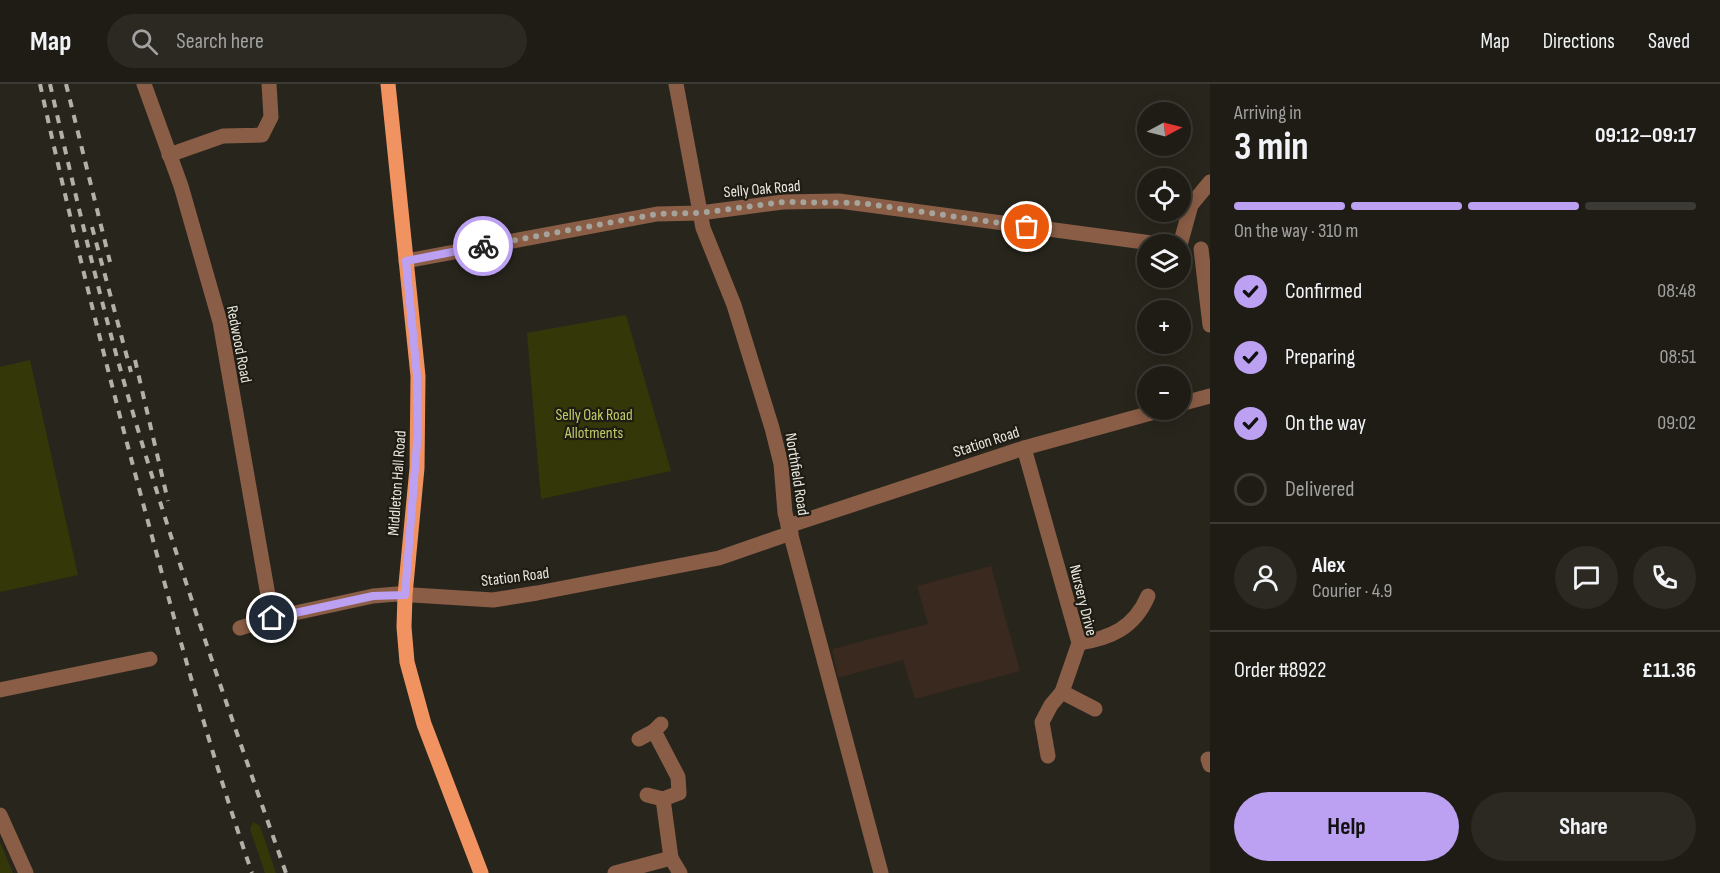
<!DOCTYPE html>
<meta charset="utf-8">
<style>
:root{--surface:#1e1c15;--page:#2b2922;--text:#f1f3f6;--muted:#a1a1a0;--line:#3c3a34;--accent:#bca0f2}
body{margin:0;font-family:"Sofia Sans Condensed",sans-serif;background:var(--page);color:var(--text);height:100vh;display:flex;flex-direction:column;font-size:22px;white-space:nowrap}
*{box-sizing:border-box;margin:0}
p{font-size:20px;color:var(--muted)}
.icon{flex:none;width:33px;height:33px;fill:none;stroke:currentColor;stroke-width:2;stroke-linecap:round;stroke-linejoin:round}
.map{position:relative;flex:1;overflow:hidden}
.sheet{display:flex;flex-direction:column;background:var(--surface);width:510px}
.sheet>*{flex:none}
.needle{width:39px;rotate:83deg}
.fabs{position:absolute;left:1137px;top:18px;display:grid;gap:12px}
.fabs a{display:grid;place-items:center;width:54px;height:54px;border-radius:50%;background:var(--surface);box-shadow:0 3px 15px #0003,0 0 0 2px var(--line);font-size:30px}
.pin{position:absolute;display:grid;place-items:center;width:51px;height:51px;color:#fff;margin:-26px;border:3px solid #fff;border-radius:50%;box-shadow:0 2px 6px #0007}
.courier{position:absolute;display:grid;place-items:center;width:60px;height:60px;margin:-30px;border:4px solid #bca0f2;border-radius:50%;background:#fff;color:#222;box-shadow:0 2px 8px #0007}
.summary em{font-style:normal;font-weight:700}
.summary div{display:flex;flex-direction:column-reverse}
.summary{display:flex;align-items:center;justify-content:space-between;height:102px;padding:0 24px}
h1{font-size:39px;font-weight:700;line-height:45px}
.bar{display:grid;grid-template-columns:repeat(4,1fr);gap:9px 6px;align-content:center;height:72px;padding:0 24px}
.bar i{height:8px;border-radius:4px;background:var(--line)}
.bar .selected{background:var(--accent)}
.bar p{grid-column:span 4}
.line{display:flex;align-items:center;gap:15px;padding:0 24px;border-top:2px solid var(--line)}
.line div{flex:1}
.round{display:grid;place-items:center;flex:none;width:63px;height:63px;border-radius:32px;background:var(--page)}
ol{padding:0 24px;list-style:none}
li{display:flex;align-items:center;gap:18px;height:66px}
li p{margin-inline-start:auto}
li .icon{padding:6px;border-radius:50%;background:var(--accent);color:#111;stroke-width:4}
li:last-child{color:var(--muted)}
li i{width:33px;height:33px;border:3px solid var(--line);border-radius:50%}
.button{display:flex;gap:12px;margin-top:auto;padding:12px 24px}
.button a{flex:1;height:69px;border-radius:36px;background:var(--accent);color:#111;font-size:24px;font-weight:700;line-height:69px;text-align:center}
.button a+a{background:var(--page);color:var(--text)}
header{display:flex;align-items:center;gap:36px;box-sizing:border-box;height:84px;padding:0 30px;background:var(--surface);border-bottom:2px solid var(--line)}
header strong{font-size:28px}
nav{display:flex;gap:33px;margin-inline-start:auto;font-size:21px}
.search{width:420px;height:54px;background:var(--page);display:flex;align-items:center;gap:15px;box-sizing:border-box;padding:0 21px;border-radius:33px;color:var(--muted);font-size:22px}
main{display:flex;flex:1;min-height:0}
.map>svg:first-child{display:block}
.commercial{fill:#39291f}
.green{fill:#343707}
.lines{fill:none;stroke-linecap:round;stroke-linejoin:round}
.minor{stroke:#8a5d46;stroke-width:15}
.major{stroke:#f09361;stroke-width:15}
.rail{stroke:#b2b1a9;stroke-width:4;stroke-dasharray:8 8;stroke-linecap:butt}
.done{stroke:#a5a49c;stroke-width:6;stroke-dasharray:0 10.8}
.route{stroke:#bca0f2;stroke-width:8}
.labels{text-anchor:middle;stroke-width:4.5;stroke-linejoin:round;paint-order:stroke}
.street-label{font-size:16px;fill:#e9e8e1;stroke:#1e1c13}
.park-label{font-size:16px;fill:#c2ca68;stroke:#1e1c13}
</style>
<header>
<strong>Map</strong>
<div class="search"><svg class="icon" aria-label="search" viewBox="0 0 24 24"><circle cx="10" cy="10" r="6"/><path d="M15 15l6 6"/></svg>Search here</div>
<nav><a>Map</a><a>Directions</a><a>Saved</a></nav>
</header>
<main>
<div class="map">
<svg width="1210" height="789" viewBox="0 0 1210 789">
<rect width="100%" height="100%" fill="#28261c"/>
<path class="commercial" d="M991,482L1020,587L915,615L903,576L838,594L832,565L928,540L917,502Z"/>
<g class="green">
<path d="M626,231L671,387L541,415L527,249Z"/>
<path d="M30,276L78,491L0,508V283Z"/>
<path d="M253,738L260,742L276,789H265L250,745Z"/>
<path d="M0,758L13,789H0Z"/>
</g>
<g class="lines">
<g class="minor">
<path d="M144,0L181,102L220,238L272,534"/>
<path d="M676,0L703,144L734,221L772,344L781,380L785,429L881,789"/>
<path d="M169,71L223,52L262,51L271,33L269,0"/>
<path d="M1180,161L1191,121L1210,98"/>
<path d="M1201,165L1210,241"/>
<path d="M406,177L657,130L700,129L783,118L839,117L1159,160"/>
<path d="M1180,320L1210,312"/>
<path d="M1024,364L1079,559L1062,608L1051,621L1042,638L1048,672"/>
<path d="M788,442L1024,364L1162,326"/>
<path d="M240,544L272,534L373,512L397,510L493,516L537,509L719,474L791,449"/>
<path d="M1079,559C1111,554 1134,544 1148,512"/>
<path d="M0,606L150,575"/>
<path d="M1062,608L1095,625"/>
<path d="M639,655L654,647"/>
<path d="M1208,675L1210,681"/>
<path d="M647,711L663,715"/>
<path d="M0,731L26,789"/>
<path d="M671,774L680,789"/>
<path d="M615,789L671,774L663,715L679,709L678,693L654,647L661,640"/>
</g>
<path class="major" d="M388,0L418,292L417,384L405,511L404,543L407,578L424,640L481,789"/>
<g class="rail">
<path d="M40,0C73,150 110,298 150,445C181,561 213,676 252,789"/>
<path d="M50,0C74,105 98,209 128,312C175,473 230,631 286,789"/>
<path d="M66,0L110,178"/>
<path d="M92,143L131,288"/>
<path d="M135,276L168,417"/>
</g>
</g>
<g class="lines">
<path class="done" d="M483,162L657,130L700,129L783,118L861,119L1027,143"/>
<path class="route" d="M272,534L373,512L405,511L418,346L417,292L406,177L483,162"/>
</g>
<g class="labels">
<g class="street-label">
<text transform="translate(762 104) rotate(-5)" y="6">Selly Oak Road</text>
<text transform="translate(240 260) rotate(79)" y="6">Redwood Road</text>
<text transform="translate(986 357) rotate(-18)" y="6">Station Road</text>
<text transform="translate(798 390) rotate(81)" y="6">Northfield Road</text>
<text transform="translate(396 399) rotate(-86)" y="6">Middleton Hall Road</text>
<text transform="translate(515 492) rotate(-7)" y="6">Station Road</text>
<text transform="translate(1084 516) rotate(76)" y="6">Nursery Drive</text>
</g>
<g class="park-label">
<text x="594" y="336">Selly Oak Road<tspan x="594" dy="18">Allotments</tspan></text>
</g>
</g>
</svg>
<div class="fabs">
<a><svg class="needle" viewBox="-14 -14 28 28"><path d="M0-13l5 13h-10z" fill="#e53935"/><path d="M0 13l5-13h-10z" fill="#a1a1a0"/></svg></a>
<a><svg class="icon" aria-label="locate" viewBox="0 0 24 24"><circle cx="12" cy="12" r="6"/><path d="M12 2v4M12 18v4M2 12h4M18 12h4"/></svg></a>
<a><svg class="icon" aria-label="layers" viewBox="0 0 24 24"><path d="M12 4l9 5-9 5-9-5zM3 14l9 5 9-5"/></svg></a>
<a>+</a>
<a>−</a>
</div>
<div class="pin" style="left:1027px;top:143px;background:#ea580c"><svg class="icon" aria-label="bag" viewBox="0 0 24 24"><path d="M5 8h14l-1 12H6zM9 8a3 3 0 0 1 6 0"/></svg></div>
<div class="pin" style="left:272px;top:534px;background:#1f2937"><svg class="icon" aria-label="home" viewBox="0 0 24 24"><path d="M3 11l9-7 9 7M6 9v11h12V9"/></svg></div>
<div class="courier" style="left:483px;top:162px"><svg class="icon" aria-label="bike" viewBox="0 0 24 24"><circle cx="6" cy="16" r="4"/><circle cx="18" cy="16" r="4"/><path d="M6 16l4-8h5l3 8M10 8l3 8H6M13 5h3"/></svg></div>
</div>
<section class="sheet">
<div class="summary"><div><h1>3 min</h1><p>Arriving in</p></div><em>09:12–09:17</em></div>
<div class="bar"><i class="selected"></i><i class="selected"></i><i class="selected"></i><i></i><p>On the way · 310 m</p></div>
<ol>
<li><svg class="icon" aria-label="check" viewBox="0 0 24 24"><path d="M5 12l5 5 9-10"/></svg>Confirmed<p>08:48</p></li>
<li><svg class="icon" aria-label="check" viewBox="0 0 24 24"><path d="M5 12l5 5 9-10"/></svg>Preparing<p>08:51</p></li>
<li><svg class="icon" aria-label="check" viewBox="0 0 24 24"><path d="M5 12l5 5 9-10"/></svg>On the way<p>09:02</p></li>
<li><i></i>Delivered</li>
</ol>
<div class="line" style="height:108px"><a class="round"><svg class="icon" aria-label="person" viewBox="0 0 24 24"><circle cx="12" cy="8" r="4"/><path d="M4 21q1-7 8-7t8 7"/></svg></a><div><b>Alex</b><p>Courier · 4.9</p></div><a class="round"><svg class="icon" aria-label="chat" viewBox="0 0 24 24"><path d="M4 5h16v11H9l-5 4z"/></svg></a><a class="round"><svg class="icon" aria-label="phone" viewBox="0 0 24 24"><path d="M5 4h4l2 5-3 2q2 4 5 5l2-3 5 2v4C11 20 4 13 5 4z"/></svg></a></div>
<div class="line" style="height:78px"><div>Order #8922</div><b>£11.36</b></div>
<div class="button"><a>Help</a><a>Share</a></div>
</section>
</main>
